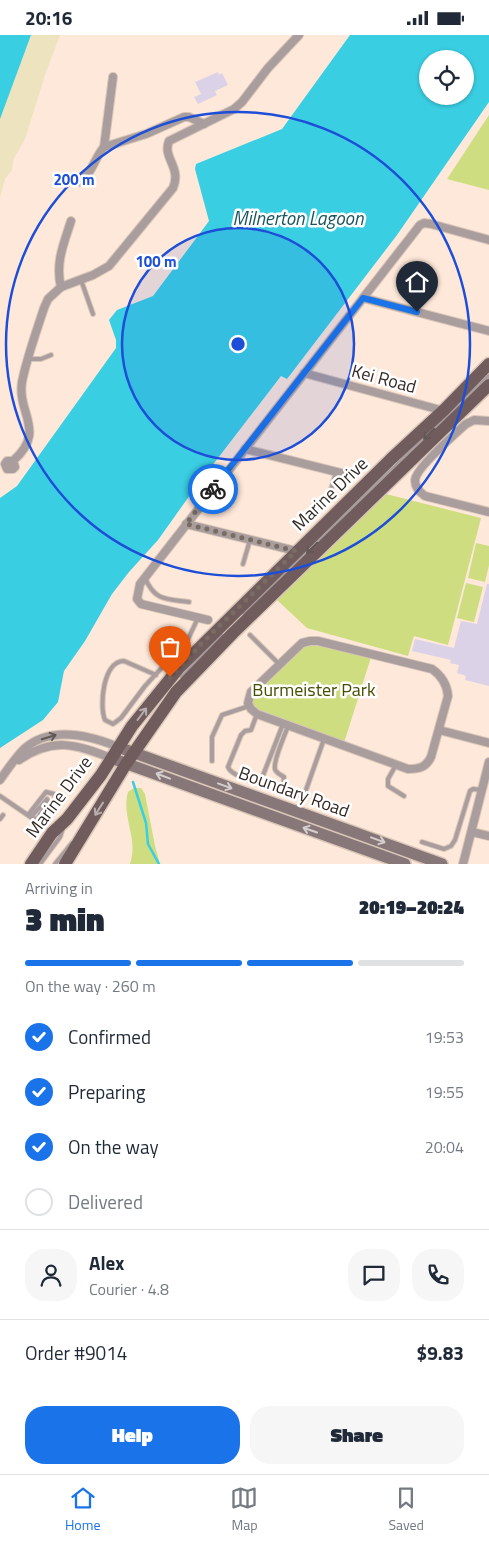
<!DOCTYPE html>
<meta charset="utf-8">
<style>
:root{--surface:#fff;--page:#f6f6f7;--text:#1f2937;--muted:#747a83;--line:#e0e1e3;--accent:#1a73e8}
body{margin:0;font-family:"Titillium Web",sans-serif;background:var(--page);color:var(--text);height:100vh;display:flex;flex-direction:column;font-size:19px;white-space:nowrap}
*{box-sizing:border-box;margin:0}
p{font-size:16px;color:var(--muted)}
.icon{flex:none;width:28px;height:28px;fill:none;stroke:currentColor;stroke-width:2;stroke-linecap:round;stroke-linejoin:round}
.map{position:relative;height:829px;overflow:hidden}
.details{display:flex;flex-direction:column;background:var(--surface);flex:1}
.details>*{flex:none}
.tools{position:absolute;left:419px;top:15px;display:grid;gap:10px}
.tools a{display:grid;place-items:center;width:55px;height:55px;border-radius:50%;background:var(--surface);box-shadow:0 1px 4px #0004;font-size:25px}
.pin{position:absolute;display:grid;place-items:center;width:42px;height:42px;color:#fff;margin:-51px -21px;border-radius:50% 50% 50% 0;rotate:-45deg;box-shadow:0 0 5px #0007}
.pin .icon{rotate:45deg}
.courier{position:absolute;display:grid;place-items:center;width:50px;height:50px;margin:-25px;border:4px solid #1a73e8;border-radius:50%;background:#fff;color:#222;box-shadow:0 1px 6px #0007}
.summary em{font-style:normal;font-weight:800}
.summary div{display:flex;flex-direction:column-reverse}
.summary{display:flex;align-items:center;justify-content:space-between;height:85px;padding:0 25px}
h1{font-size:32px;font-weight:800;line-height:38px}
.bar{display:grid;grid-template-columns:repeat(4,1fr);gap:8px 5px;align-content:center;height:60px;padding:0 25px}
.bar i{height:6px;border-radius:4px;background:var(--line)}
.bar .current{background:var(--accent)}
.bar p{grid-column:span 4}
.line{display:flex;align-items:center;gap:12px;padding:0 25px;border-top:1px solid var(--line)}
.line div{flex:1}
.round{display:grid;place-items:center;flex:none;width:52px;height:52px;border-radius:20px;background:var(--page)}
ol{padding:0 25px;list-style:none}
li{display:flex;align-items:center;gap:15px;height:55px}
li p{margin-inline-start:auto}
li .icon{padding:5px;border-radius:50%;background:var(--accent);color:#fff;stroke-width:4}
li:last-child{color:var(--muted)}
li i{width:28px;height:28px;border:2px solid var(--line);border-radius:50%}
.cta{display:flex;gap:10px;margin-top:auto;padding:10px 25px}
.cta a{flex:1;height:58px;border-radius:20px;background:var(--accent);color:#fff;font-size:20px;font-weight:800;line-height:58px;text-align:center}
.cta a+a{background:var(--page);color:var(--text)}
.status{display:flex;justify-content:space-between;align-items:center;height:35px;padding:0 25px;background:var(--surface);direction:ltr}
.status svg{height:14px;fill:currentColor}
.tab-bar{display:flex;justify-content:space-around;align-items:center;height:70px;border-top:1px solid var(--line);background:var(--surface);font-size:14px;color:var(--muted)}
.tab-bar a{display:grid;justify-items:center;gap:2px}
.tab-bar .current{color:var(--accent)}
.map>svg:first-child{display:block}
.green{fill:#cddd80}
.sand{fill:#ede3be}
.water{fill:#3acee3;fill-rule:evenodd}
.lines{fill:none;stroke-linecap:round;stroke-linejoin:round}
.stream{stroke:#3acee3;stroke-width:2.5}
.building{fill:#dbd2e8}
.lane-casing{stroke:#d9c6b8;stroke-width:6}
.street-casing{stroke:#d9c6b8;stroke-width:10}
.secondary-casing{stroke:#d9c6b8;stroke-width:14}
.primary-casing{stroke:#d9c6b8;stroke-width:15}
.lane{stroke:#a99d9e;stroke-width:4}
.street{stroke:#a99d9e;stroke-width:8}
.secondary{stroke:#887778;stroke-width:11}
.primary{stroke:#715c5d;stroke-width:12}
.oneway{stroke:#625855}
.oneway2{stroke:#b8aeae}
.oneway3{stroke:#d5cfd0}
.done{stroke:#796c63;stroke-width:5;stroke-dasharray:0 9}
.route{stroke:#1a73e8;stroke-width:6}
.ring{fill:none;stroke:#1d4ed8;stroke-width:2.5}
.labels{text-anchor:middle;stroke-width:5;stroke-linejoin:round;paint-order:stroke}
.street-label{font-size:18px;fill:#322a24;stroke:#fff}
.park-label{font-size:18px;fill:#454e01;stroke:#fff}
.water-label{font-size:19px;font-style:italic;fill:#1b565f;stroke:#fff}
.centre{fill:#1d4ed8;stroke:#fff;stroke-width:2.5}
.ring-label{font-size:15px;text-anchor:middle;font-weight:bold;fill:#1d4ed8;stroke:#fff;stroke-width:5;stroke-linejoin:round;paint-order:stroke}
</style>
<div class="status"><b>20:16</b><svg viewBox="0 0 49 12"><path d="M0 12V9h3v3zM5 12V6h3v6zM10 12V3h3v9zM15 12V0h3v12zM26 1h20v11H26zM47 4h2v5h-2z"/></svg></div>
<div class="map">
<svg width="489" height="829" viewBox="0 0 489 829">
<rect width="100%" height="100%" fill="#fee8d9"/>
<g class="green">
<path d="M489,80V155L447,144Z"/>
<path d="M386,459L481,483L448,610L414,601L408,621L307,593L276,564Z"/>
<path d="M476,508L489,511V530L485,547L468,543Z"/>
<path d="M466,548L483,552L474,587L457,583Z"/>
<path d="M310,606L372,619L343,711L257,679L248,664Z"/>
<path d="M134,753H141L145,759L155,811L160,829H130C139,805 121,781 128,757Z"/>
</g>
<path class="sand" d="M2,0H60L45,40L25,104L13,125L12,135L5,144L0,162V4Z"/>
<g class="water">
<path d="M0,0H31L0,84Z"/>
<path d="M350,0H489V67L397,200L287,344L281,341L195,453L158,505L129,537L112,559L85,606L64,636L58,667L43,685L0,713V463L17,451L116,313V305L109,285L117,275L153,261L209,186L195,134L196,129L282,94ZM428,24H465V61H428Z"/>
</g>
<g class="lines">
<path class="stream" d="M133,747L146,788L148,809L159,829"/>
</g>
<g class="building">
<path d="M218,37L219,40L222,38L228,50L215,56L217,60L198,69L194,62L201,59L195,47Z"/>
<path d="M487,549H489V651L465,645L466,641L457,638L459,630L450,628L451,625L412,616L415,604L454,613L461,586L477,589Z"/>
</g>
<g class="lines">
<g class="lane-casing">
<g id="lane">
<path d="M81,245L93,279"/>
<path d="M28,324H41L51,320"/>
<path d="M313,474L321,473L329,462L336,437"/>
<path d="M243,529L250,505"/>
<path d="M145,543C155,566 166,564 189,567"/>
<path d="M244,578L489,341"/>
<path d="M250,600L280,630"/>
<path d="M156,640L124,626C103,626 99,671 105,685L113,689L121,683L145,651L188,604L198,583"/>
<path d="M182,642L221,600"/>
<path d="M257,679L251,695L245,696L241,700L228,732C231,740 250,746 259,747L262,743L283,689"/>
<path d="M288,691C285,700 273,725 275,734C276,738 281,740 284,742L283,754L295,760L303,759L306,755L324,704"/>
<path d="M212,726V702L222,680L249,671"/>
<path d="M396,730L388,744V751L404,761"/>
<path d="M0,761L32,783L37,784C46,782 53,770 55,762L54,759L46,757L28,780"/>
<path d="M31,782L47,764L48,767L37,784"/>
<path d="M0,784L3,780"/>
<path d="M422,807L444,814L451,811L455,805L470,756L473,754L482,755"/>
<path d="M40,829L60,802L63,793"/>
<path d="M55,829L72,808"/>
</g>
</g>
<g class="street-casing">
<g id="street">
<path d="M113,42L104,112L146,99L184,82H189L204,89"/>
<path d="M80,147C93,137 94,124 104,112"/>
<path d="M61,252C55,228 64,208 71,186"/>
<path d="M363,263L489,296"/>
<path d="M304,338L444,376"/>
<path d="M489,386L474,385L466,389C456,398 416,433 415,445C415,452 419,457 425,461L489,477"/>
<path d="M245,414L353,441"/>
<path d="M13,426L15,432L13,434H7L5,429L7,426H13C47,396 17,379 22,347C27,322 36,298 44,273L48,264L61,252L93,240L109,231L173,153C182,132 162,123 169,106L234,74L242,67L268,33L299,0"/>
<path d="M186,489L296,516"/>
<path d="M208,585L141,569L137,564L140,549L420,190L424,188L431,189L489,205"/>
<path d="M310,606H318L432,634C442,641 447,649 448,661L431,722C426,732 420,734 408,734L257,679L251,674L248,668L251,657L302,608Z"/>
<path d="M439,695L489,708"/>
<path d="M19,725C53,702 75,709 111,723"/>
<path d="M0,745C7,735 15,723 24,714C51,690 89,700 118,712"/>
<path d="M472,797L489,801"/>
<path d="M463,829L489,727"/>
</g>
</g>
<g class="secondary-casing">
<g id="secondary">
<path d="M118,712L442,829"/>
<path d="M111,723L405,829"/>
</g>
</g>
<g class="primary-casing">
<g id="primary">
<path d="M31,829L52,798L67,784L101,740L132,691L179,633L391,424L444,375L489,329"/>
<path d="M65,829L126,729L176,657L233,598L489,350"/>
</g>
</g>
<use href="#lane" class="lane"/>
<use href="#street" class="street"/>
<use href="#secondary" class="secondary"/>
<use href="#primary" class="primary"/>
</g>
<defs><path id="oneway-shaft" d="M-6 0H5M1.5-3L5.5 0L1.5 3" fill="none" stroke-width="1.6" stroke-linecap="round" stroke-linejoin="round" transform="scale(1.25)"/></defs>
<g class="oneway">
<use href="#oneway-shaft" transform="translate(429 399) rotate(136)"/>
<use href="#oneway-shaft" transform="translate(312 513) rotate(136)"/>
<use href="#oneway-shaft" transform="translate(49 702) rotate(-17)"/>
</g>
<g class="oneway2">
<use href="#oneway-shaft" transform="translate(142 679) rotate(-53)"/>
<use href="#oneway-shaft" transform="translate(99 774) rotate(122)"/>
</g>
<g class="oneway3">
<use href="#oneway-shaft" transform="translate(163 741) rotate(-159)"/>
<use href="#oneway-shaft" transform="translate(225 751) rotate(20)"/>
<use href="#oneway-shaft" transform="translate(310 795) rotate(-161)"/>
<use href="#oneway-shaft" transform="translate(378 805) rotate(20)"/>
</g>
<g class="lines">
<path class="done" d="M170,642L203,607L296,516L186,489L213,454"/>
<path class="route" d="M213,454L363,263L417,277"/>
</g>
<circle cx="238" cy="309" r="116" fill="#1d4ed8" fill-opacity=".12"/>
<g class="ring">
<circle cx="238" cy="309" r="116"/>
<circle cx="238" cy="309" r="232"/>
</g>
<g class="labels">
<g class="street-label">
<text transform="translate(384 344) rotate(15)" y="6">Kei Road</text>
<text transform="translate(330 459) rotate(-44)" y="6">Marine Drive</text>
<text transform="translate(294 757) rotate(20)" y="6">Boundary Road</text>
<text transform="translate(59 762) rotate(-53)" y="6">Marine Drive</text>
</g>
<g class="park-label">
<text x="314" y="661">Burmeister Park</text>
</g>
<g class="water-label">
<text x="298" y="190">Milnerton Lagoon</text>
</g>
</g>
<circle cx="238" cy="309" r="8" class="centre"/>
<g class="ring-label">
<text x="74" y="150">200 m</text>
<text x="156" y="232">100 m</text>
</g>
</svg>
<div class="tools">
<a><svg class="icon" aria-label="locate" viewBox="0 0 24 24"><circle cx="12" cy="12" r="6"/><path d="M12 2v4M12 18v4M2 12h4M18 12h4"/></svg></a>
</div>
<div class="pin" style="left:170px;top:642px;background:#ea580c"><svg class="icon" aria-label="bag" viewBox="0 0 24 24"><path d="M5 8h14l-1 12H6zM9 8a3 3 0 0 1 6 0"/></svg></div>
<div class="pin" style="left:417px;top:277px;background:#1f2937"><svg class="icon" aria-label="home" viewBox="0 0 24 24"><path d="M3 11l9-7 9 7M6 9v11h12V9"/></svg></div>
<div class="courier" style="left:213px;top:454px"><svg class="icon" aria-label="bike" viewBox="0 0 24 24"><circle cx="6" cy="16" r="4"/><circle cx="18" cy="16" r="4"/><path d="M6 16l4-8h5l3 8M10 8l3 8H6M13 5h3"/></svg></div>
</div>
<section class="details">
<div class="summary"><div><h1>3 min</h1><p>Arriving in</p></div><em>20:19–20:24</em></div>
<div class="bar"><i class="current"></i><i class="current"></i><i class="current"></i><i></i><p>On the way · 260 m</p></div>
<ol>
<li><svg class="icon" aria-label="check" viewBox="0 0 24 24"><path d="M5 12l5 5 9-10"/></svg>Confirmed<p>19:53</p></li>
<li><svg class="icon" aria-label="check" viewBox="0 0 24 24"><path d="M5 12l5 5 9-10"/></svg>Preparing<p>19:55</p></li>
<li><svg class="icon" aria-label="check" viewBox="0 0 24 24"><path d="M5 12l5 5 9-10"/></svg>On the way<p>20:04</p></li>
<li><i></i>Delivered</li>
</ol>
<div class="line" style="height:90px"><a class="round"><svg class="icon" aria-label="person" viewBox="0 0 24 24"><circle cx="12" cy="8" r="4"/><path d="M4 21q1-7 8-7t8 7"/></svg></a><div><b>Alex</b><p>Courier · 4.8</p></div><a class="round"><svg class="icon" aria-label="chat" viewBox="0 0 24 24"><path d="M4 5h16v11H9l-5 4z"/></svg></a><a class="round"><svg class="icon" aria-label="phone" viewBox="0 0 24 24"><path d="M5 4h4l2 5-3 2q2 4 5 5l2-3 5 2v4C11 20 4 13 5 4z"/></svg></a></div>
<div class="line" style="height:65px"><div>Order #9014</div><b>$9.83</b></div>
<div class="cta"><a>Help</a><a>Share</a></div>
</section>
<nav class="tab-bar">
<a class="current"><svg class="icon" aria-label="home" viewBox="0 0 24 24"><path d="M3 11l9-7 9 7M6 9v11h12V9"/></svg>Home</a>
<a><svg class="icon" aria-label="map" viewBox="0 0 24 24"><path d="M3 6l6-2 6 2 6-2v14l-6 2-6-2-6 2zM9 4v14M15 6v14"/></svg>Map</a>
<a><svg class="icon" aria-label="saved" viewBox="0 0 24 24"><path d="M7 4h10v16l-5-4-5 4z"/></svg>Saved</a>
</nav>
